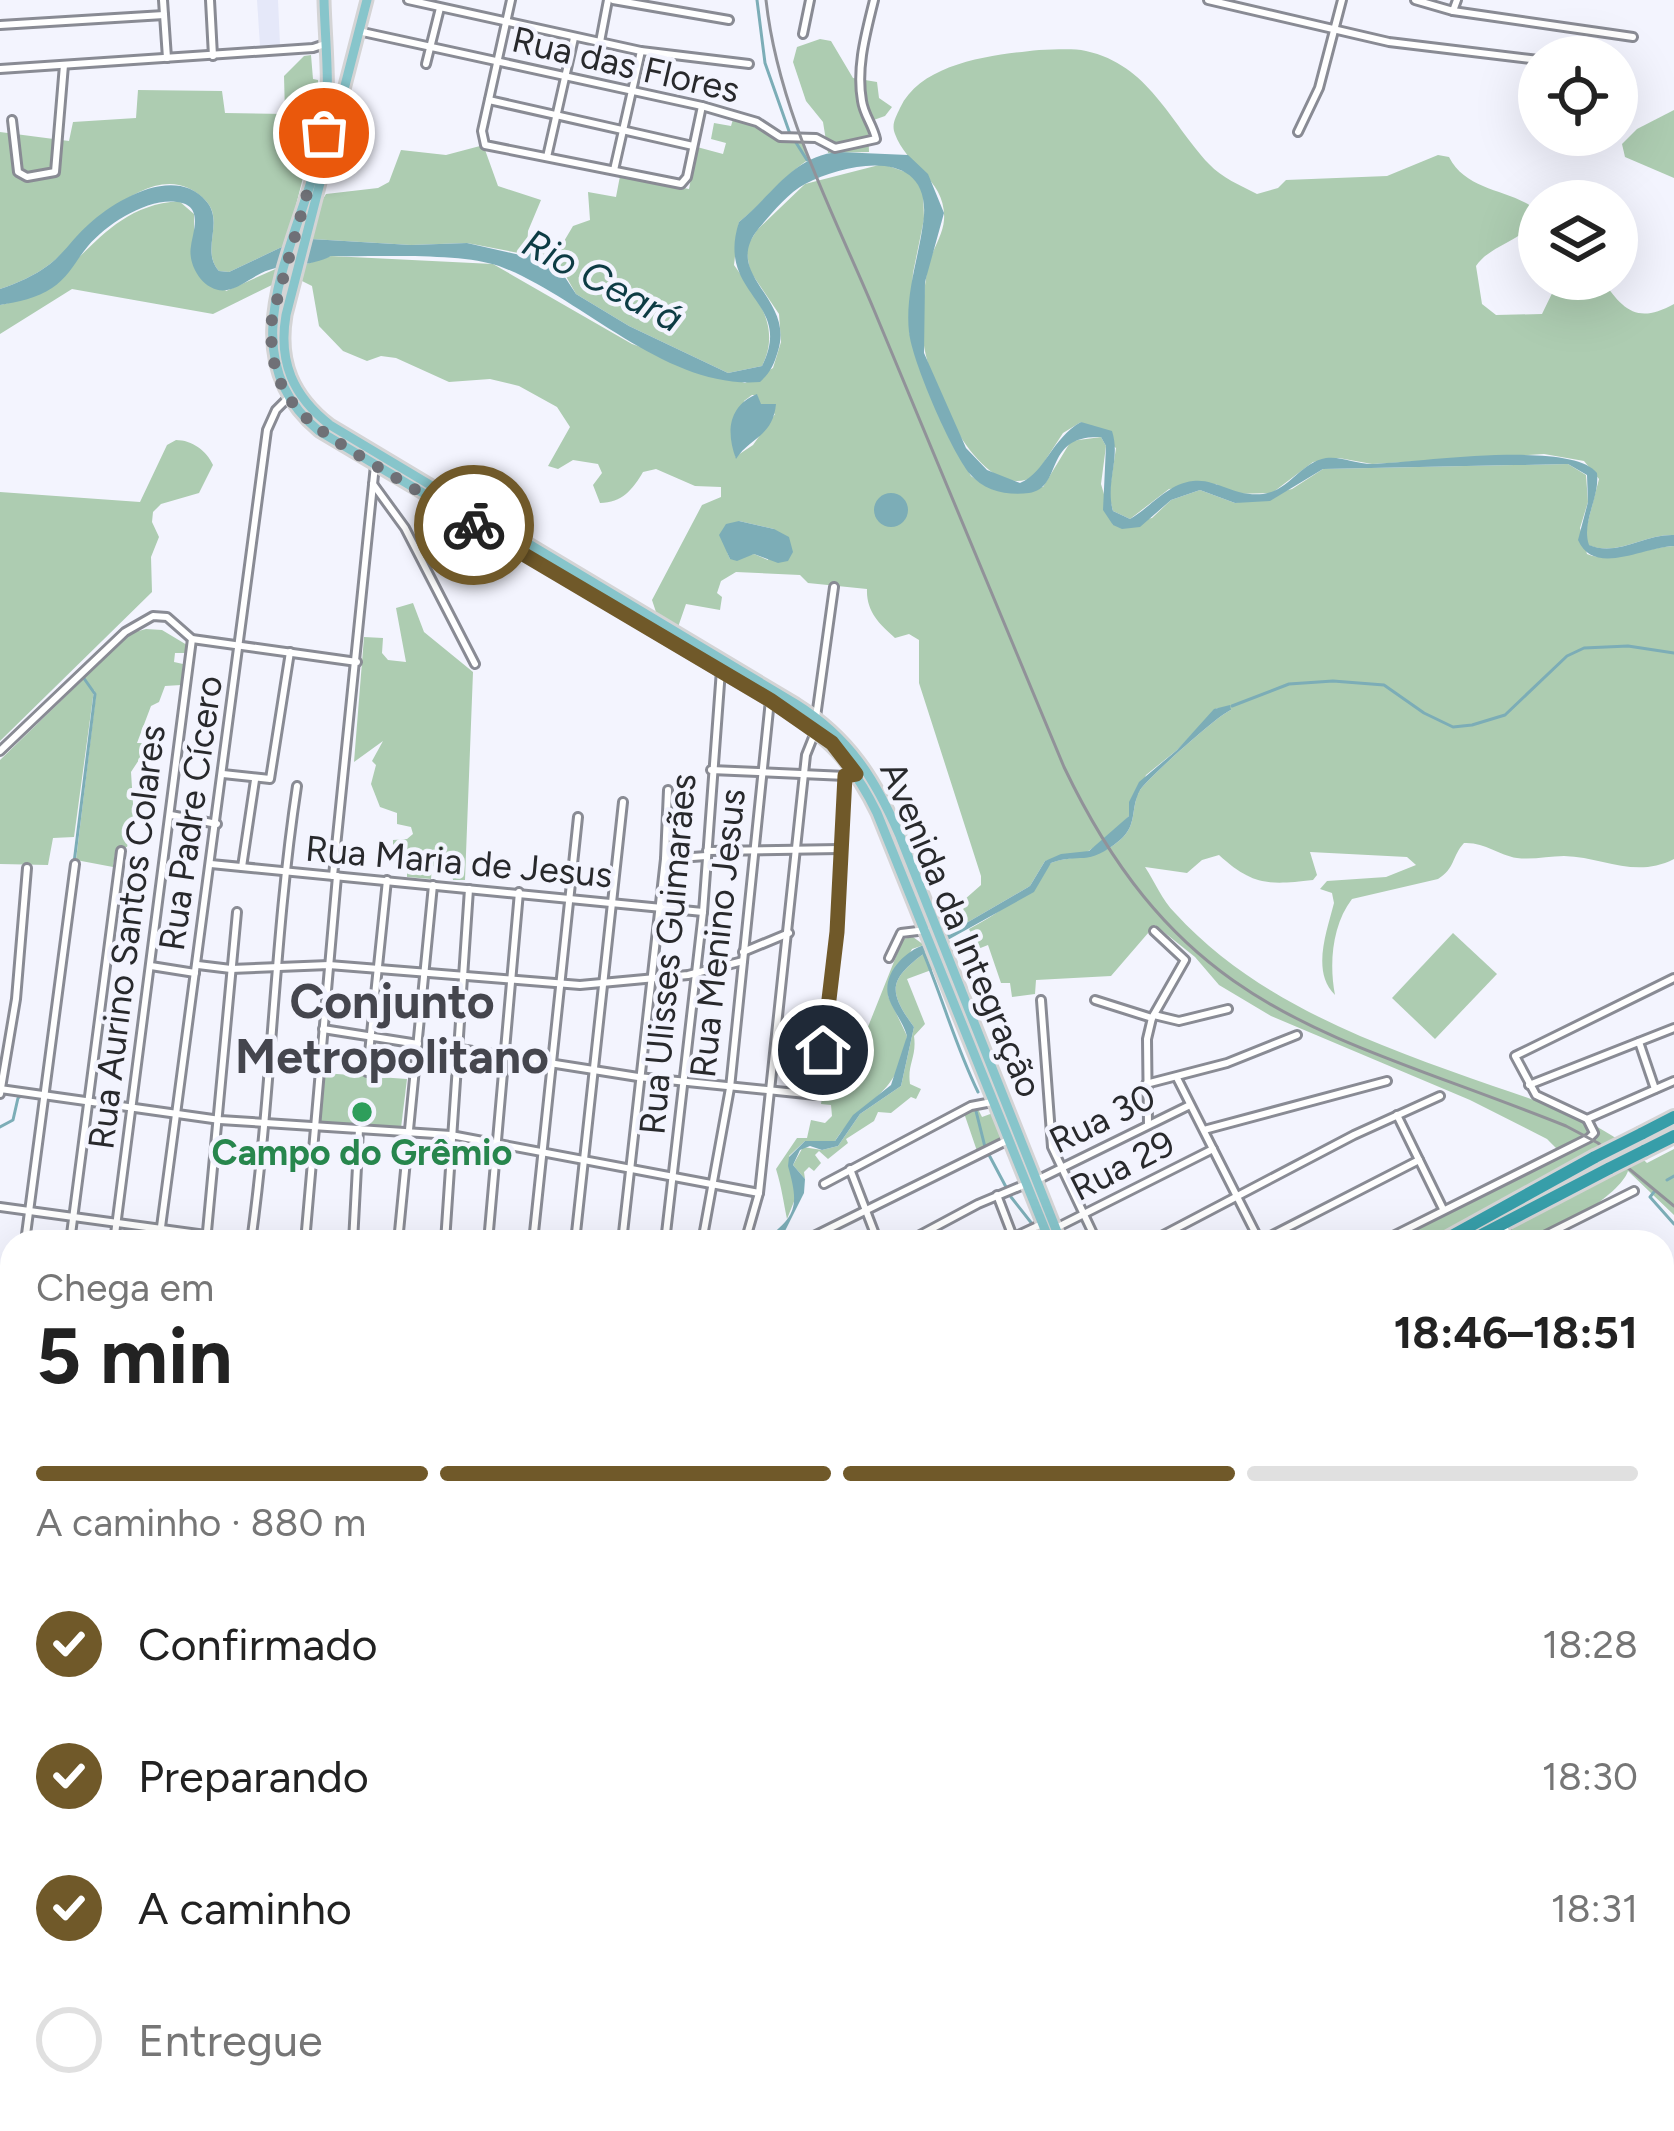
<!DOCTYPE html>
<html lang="pt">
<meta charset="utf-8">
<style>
:root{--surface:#fff;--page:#f6f6f6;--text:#222;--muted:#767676;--line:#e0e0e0;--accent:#705929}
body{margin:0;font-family:Figtree,sans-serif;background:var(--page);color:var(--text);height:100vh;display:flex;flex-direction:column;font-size:45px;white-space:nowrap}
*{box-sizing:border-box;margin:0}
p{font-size:39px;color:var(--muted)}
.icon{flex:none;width:66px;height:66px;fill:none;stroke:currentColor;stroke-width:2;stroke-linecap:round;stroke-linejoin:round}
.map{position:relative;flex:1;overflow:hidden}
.panel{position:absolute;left:0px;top:1230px;width:1674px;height:903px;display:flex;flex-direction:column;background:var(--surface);border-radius:36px 36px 0 0;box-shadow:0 12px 48px #0002}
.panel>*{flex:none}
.fabs{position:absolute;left:1518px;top:36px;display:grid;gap:24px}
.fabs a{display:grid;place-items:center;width:120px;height:120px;border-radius:50%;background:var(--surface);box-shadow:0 12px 48px #0002;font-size:60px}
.pin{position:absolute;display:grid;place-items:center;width:102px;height:102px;color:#fff;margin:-51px;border:6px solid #fff;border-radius:50%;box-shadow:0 3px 12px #0007}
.courier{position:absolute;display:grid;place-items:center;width:120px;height:120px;margin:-60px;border:9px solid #705929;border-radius:50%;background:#fff;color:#222;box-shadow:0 3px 15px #0007}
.overview em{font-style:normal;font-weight:700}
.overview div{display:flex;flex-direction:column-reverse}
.overview{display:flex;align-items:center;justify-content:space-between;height:204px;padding:0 36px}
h1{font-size:78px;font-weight:700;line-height:90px}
.bar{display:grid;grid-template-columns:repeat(4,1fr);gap:18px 12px;align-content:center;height:144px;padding:0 36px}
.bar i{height:15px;border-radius:9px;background:var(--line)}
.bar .on{background:var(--accent)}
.bar p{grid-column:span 4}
ol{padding:0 36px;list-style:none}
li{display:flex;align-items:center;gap:36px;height:132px}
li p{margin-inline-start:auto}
li .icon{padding:12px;border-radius:50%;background:var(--accent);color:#fff;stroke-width:4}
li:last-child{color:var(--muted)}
li i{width:66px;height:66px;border:6px solid var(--line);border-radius:50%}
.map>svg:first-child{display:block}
.built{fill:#e5e8f9}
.green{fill:#adccb1;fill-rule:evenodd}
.water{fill:#7cadb7}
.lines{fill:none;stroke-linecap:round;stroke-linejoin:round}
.stream{stroke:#7cadb7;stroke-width:3}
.minor-casing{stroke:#898b94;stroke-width:12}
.major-casing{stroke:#d4d4d5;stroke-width:15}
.highway-casing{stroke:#d4d4d5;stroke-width:18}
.minor{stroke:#fff;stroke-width:6}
.major{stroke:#87c5cb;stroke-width:9}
.highway{stroke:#379ea9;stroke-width:12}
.rail{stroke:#919299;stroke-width:3}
.highway-bridge-casing{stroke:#d4d4d5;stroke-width:18;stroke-linecap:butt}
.highway-bridge{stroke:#379ea9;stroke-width:12}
.done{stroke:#6f7076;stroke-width:12;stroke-dasharray:0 21.6}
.route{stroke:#705929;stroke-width:15}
.leisure-dot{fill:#2e9e5b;stroke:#f3f4fe;stroke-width:4.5}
.labels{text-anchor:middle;stroke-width:9;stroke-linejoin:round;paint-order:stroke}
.street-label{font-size:36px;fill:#28292c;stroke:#f3f4fe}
.leisure-label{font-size:36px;font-weight:bold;fill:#27864d;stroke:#f3f4fe}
.water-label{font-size:39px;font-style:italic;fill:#0d3c44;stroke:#f3f4fe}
.district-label{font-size:48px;font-weight:bold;fill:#45464e;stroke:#f3f4fe}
</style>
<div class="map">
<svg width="1674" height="2131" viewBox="0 0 1674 2131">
<rect width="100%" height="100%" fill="#f3f4fe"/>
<path class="built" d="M257,0H278L280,45L260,46Z"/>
<g class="green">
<path d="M820,39L831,41L853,78L877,82L879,98L892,107L885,116L868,122L869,152L828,153L823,122L806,101L793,62L797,47Z"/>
<path d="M1039,50C1054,50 1071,48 1086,51C1149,65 1169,121 1209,164C1222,178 1240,185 1257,194L1278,188L1286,180L1387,176L1438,155L1449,157C1467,192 1508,188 1537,210C1530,242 1493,241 1476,266L1482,304L1496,315L1542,314L1559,279H1602C1623,311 1638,324 1674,304V535C1644,534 1617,557 1588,545L1585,533L1599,479L1584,461L1544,454L1372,464L1339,458L1313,462L1272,493L1233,494L1216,484L1169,489L1130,519L1113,511L1109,495L1116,448L1081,422L1063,433L1035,476C979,508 924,376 923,336C923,313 923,286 929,263C933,249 943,234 944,220C947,180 906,166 895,134C891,124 896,117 900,108C922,62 993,55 1039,50Z"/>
<path d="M311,55L313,79L318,80L319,114L286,245L229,272L219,271C200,250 225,221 206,201C155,147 86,236 50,264C34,276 18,283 0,289V132L69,141L73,122L136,118L138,90L222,91L225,113L285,114L284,76L304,56Z"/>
<path d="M1674,110V178L1625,157L1622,144L1637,129Z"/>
<path d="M734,116C758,124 776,138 801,140L809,159C781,178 765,202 739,222L734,265C756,297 782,326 762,366L728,373L629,326L576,294L563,271L524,254L467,243L411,245L311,239L318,207L326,194L378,188L389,182L401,150L446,155L480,146L484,147L498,186L541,200L528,231L527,250L557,253L573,226L590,220L588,192L616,197L620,176L689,189L697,147L723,154L726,143L711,139L714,123L731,126Z"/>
<path d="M883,164L911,174L923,190L924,219L913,273L909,332L952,442L971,476L984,485L1043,487L1071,441L1101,437L1106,446L1101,484L1113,525L1152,518L1171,500L1200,490L1235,503L1292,489L1323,469L1568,464L1586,475L1588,502L1580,528L1587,554C1615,565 1644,547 1674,546V859C1635,879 1604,857 1564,856C1549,856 1533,860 1517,858C1498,855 1485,842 1464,843C1452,856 1455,869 1438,879L1352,899C1332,925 1329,964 1335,995C1311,972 1327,931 1334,903L1332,893L1320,889L1327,881L1386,877L1416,865L1407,857L1310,852L1317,875L1313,880C1269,885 1253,886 1219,855L1202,860L1187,873L1145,867C1155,882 1162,900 1175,913C1258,1004 1379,1046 1493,1086C1546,1104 1606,1122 1647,1163L1674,1149V1215L1628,1171C1620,1196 1546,1239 1520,1242C1478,1247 1431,1242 1387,1242L1561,1153L1547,1139L1470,1100L1271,1016L1219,985L1195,957L1155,925L1111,976L1036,980L1035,994L1012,997L1010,983H1001L988,945L978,949L969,929C1003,911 1028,892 1051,863C1078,853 1093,863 1120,840C1138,825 1130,808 1140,790C1147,779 1219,714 1231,710L1217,708L1177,750L1146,775L1129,816L1112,835L1084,854L1045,861L1030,886L944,936L941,929L963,914L964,900L981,885V876L919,683V640L909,634L895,638C879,624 866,611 867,589L808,583L800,575L736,572L721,581L717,593L722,597L720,610L686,604L678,627L657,615L652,600L702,505L721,497V487L695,486L656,469L643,472C633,489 622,503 600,503L593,485L602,473L598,464L573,460L558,469L548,466L570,427L557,407L519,386L490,379L449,382L396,358L381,356L367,361L343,351L319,326L312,286L298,279L303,265L331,256L493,264L632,344L745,383L773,368L781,342L779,314L750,271L746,248L757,230L805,184ZM752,395H757L760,404L775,414L753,445L735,457L744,401ZM739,521L774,529L768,560L754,554L730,559L727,552Z"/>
<path d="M179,201L194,214V241L226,291L280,267L276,283L213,314L72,289L0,334V305C80,289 93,207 179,201Z"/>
<path d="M176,440C192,440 207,451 213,465L199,493L161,504L153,512L152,522L159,537L151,557L152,592L0,741V492L140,502L167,445Z"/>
<path d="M413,603L424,632L473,672L465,880H453L451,871L432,866L431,879L407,877V861L393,857V840L407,839L413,834L411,827L397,824V813L380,807L371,784L376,765L372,761L383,741L354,762L364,637L383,638L382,653L388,660L406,662L396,608Z"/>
<path d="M146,629L162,630L187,645L185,653H175L174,662L183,664L181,685L165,686L159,702L151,706L137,743H150L131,772L134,819L127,847L116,848L113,867L76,860L96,695L94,690L74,837L53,838L48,865L0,864V760L131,633Z"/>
<path d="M1453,933L1497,974L1435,1039L1392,998Z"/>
<path d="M913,937L924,945L912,949L888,996L907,1036C899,1097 865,1096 835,1141H805L789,1156L797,1194L787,1219C783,1200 782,1189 776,1169L797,1138H807L811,1120L825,1123L832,1116L831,1105L821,1104L825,1079L846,1082L903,939Z"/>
<path d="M927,951L934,969L907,979L925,1024L914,1036C917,1057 907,1064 910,1084L921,1089L916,1099L911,1097L891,1113L878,1112L874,1121L846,1139L848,1143L828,1159L819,1151L815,1155L821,1163L814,1171L809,1167L804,1172L805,1179L793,1165L803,1147L822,1150L838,1146L860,1114L901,1086L914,1027C886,989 890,979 927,951Z"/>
<path d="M323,1073L407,1079L401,1128L320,1125Z"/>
<path d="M971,1109H978L982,1117L993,1113L1001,1139L977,1151L964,1113Z"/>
<path d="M0,1314L12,1332V1884L0,1882Z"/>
<path d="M0,1894L12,1896V2121H229L241,2131H0Z"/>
</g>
<g class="water">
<path d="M839,152L908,155L928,174L944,213L925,282L924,353L966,448L987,470L1020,483C1046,472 1051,439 1081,422L1112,431C1121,458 1105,483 1113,511L1130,519C1151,507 1167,484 1193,481C1216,478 1233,497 1263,494C1289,491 1301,462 1326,458C1341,456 1356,464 1372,464C1416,463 1571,439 1597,473C1600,498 1581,522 1589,545C1617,557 1644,534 1674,535V546C1643,547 1594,577 1578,540L1588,502L1587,475L1568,464L1323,469L1270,501L1235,503L1200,490L1171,500L1140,527L1122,529L1113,525L1103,510L1106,446L1101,437C1042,435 1064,488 1029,493C1008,496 984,491 970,474C951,451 912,361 909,332C905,295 918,260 923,224C935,147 851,160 805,184C788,193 772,213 759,228C720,275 795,297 778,351C774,364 771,372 760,382C666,390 580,296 499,266C460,252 375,257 331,256C310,267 291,263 269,270C255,274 241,288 227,290C205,294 187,266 191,246C193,231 204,205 177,202C147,198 107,224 88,246C76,260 69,277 52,288C37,298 18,302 0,305V289C18,283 34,276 50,264C65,252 75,236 89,224C117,199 175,165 206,201C225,222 200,250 219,271L229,272L286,245L311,239L411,245L467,243L520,255L527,251L547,266L557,265L576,294L629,326L728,373L762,366C795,300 715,296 739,222C771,197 793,155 839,152Z"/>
<path d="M757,394L761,404H776C773,437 749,438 736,459C726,432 728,406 757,394Z"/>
<circle cx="891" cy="510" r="17"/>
<path d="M739,521L774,529L789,537L793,552L788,561L778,563L754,554L737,561L730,559L719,535L726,524Z"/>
<path d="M1230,705L1231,710C1219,714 1147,779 1140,790C1130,808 1138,825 1120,840C1087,868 1080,852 1051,863L1034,892L946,941L944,936L1030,886L1045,861L1061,854L1089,851L1129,816V802L1139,782L1177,750L1214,709Z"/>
<path d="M924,945L927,951C890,979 886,989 914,1027L901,1086L860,1114L838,1146L822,1150L810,1146L800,1150L793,1165L805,1179L804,1193L784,1233L761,1242C798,1217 799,1205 788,1166L789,1157L805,1141H835L853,1115L891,1085L907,1036C903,1022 894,1012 889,999C881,976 903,952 924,945Z"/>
<path d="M255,2121H386L383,2131H267Z"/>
</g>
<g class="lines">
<g class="stream">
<path d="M757,0L765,63L790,134"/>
<path d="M795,141L807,160"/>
<path d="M1232,706L1289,684L1333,681L1384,685L1424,713L1453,727L1472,725L1505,715L1567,656L1584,648L1628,646L1674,653"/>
<path d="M74,863L95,694L83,677"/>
<path d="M924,954C943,1000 956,1047 978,1092"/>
<path d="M976,1111L985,1147"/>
<path d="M0,1127L13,1120L18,1098L24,1094"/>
<path d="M988,1153L1006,1187"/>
<path d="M1667,1180L1674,1176"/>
<path d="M1654,1192L1650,1197L1674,1224"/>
<path d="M1011,1197L1033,1225"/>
<path d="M1037,1233L1041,1242"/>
<path d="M1662,1278L1674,1271"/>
<path d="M399,2131L400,2121"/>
</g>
<g class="minor-casing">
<g id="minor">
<path d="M163,0L167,58"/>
<path d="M210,0L213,56"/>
<path d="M408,0L641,51L749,64"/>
<path d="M511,0L482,131L485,145L681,184L687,177L702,106"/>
<path d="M613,0L729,20"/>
<path d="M1208,0L1389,42L1539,60"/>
<path d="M1415,0L1453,11L1633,37"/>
<path d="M1453,11L1457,0"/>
<path d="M0,25L164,15"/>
<path d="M358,31L702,106L757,122L780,137L816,138L835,148L876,139C873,125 864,115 862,101C856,67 866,33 874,0"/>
<path d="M803,34L810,0"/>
<path d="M600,42L608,0"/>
<path d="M426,64L440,8"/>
<path d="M0,69L313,48L325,44"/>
<path d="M1617,84L1631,87"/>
<path d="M489,100L693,146"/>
<path d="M12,120L18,172L27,177L55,172L64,65"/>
<path d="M1298,132L1319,88L1342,0"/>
<path d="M547,157L574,38"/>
<path d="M614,170L641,51"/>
<path d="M373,484L405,528L475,664"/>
<path d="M816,717L834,587"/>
<path d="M0,751L125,632L153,616L167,617L192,639L357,662"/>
<path d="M711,770L846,776"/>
<path d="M223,774L270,779L290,652"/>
<path d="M171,815L217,824"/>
<path d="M707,851L840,849"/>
<path d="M665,859L706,856"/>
<path d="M211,864L703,912"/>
<path d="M242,867L255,780"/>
<path d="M333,876L375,465"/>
<path d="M743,952L789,933"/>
<path d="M889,958L901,933L926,930"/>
<path d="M198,965L231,969L329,965L580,985L688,975L743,961"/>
<path d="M151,966L195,973"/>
<path d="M1674,978L1515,1056L1536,1095L1587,1119L1674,1081"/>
<path d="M1041,1000L1052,1147L1097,1242"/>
<path d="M1095,1000L1152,1018"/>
<path d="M1154,1015L1179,1021L1228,1009"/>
<path d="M323,1029L418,1044"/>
<path d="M1639,1042L1655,1089"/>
<path d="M460,1049L638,1077L816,1095L837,932L845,777"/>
<path d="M367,1072L387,880"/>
<path d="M1177,1078L1260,1242"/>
<path d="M1146,1084L1227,1063L1297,1035"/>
<path d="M1529,1085L1674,1028"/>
<path d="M0,1089L220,1120L451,1135L759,1193"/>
<path d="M0,1094L16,999L27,868"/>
<path d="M1397,1115L1443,1209"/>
<path d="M1148,1125L1147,1039L1152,1018L1185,960L1154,931"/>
<path d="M1204,1130L1387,1081"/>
<path d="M850,1169L878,1242"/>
<path d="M1037,1180L1190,1105"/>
<path d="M824,1184L971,1106L992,1102"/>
<path d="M997,1195L1015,1242"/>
<path d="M0,1207L257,1242"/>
<path d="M1502,1224L1512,1242"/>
<path d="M1056,1228L1213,1149"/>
<path d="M25,1242L75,864"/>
<path d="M70,1242L121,851"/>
<path d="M114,1242L192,639"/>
<path d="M159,1242L267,430L276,410L288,398"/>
<path d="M206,1242L237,912"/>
<path d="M251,1242C272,1091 274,937 297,786"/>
<path d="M305,1242L337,876"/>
<path d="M353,1242L359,1129"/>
<path d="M398,1242L433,885"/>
<path d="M445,1242L469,889"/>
<path d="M488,1242L519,892"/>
<path d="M533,1242L578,817"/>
<path d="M575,1242L623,802"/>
<path d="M622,1242L665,859L668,790"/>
<path d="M665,1242L703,912L721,670"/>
<path d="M702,1242L730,1088L770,700"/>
<path d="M745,1242L759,1193L806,755L816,730"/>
<path d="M802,1242L1008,1140"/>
<path d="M907,1242L978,1204L1026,1184"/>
<path d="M1003,1242L1042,1224"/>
<path d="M1150,1242L1354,1135L1440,1096"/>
<path d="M1259,1242L1419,1160"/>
<path d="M1381,1242L1589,1138L1594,1133L1587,1119"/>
<path d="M1532,1242L1634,1191"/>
<path d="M0,1303L12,1320"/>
<path d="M1662,1324L1674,1320"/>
<path d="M1662,1383L1674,1377"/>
<path d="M1662,1442L1674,1436"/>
<path d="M1662,1498L1674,1493"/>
<path d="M1662,1538L1674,1563"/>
<path d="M1662,1614L1674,1609"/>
<path d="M1662,1671L1674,1665"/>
<path d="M1662,1731L1674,1725"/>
<path d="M1662,1739L1674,1733"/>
<path d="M1662,1799L1674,1793"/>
<path d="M1662,1857L1674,1851"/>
<path d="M1662,1911L1674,1905"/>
<path d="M1662,1933L1674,1964"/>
<path d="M1662,2070L1674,2100"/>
<path d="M1662,2112L1674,2109"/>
<path d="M580,2121L588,2131"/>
<path d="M698,2121L703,2131"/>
<path d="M890,2121L895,2131"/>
<path d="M947,2121L952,2131"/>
<path d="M994,2121L999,2131"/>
<path d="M1038,2121L1044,2131"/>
<path d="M1187,2121L1191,2131"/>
<path d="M1249,2121L1252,2131"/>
<path d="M1569,2121L1572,2131"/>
<path d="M1643,2121L1648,2131"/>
<path d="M481,2131L484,2121"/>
<path d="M488,2131L491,2121"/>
<path d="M967,2131L986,2121"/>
<path d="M1078,2131L1079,2121"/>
<path d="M1087,2131L1088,2121"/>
<path d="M1160,2131L1180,2121"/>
<path d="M1199,2131L1221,2121"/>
<path d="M1340,2131L1363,2121"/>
<path d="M1592,2131L1628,2121"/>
</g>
</g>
<g class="major-casing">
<g id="major">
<path d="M324,0C325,42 331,88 324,130C308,230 220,349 319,431L770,700C822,734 849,755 877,813L1050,1242"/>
<path d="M367,0L286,315C278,362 293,396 330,425L796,704C850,738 875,779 900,836L1061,1242"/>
<path d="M1662,1869L1674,1883"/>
<path d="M1662,1883L1674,1897"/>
</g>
</g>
<g class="highway-casing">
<g id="highway">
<path d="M1641,1134L1674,1117"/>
<path d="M1644,1151L1674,1136"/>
<path d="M1441,1242L1595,1157"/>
<path d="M1468,1242L1610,1168"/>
<path d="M0,1966H12"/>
<path d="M0,1981L12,1975"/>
<path d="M0,1991L12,1985"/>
<path d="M0,2088C10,2059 0,2028 12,1999"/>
</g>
</g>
<use href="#minor" class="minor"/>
<use href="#major" class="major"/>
<use href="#highway" class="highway"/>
<path class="rail" d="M766,0C778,109 832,210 874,310C937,463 1001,615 1064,767C1184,1018 1332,1032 1566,1126L1598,1143L1674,1206"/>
<g class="highway-bridge-casing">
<g id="highway-bridge">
<path d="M1595,1157L1641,1134"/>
<path d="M1610,1168L1644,1151"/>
</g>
</g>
<use href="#highway-bridge" class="highway-bridge"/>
</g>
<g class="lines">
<path class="done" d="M324,133L272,318C265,403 313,427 378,467C410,486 442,506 474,525"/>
<path class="route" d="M474,525L770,700L832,743L856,774L845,776L837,932L823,1050"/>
</g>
<circle class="leisure-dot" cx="362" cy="1112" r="12"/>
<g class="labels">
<g class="street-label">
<text transform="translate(626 64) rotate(13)" y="13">Rua das Flores</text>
<text transform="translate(190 813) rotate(-82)" y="13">Rua Padre Cícero</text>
<text transform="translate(459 861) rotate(5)" y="13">Rua Maria de Jesus</text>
<text transform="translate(962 929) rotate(67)" y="13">Avenida da Integração</text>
<text transform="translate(717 933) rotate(-84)" y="13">Rua Menino Jesus</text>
<text transform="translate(126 937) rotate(-83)" y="13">Rua Aurino Santos Colares</text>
<text transform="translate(667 954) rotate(-85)" y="13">Rua Ulisses Guimarães</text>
<text transform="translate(1102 1118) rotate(-26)" y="13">Rua 30</text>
<text transform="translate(1122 1165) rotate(-27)" y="13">Rua 29</text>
</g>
<g class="leisure-label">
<text x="362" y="1165">Campo do Grêmio</text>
</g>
<g class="water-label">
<text transform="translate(603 280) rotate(28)" y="14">Rio Ceará</text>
</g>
<g class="district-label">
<text x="392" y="1018">Conjunto<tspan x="392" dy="55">Metropolitano</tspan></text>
</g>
</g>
</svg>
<div class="fabs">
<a><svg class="icon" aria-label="locate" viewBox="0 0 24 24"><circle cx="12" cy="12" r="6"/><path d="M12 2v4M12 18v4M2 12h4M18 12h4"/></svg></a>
<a><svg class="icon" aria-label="layers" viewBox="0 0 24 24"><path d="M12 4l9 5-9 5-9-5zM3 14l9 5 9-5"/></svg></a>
</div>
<div class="pin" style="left:324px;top:133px;background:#ea580c"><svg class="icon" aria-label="bag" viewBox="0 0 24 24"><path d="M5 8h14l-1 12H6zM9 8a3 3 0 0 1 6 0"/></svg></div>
<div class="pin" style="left:823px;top:1050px;background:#1f2937"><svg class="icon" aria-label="home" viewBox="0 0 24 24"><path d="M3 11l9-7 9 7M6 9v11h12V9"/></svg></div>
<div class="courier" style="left:474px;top:525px"><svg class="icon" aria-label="bike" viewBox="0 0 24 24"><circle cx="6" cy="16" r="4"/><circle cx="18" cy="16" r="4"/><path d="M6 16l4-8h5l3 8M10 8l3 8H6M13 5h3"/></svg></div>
<section class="panel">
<div class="overview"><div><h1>5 min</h1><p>Chega em</p></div><em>18:46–18:51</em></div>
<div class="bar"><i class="on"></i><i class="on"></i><i class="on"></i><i></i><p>A caminho · 880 m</p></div>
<ol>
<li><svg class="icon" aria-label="check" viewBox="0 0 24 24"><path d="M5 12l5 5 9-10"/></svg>Confirmado<p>18:28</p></li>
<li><svg class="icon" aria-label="check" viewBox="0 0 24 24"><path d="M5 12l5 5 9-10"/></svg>Preparando<p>18:30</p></li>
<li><svg class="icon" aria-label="check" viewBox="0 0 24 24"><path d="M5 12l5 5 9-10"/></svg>A caminho<p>18:31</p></li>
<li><i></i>Entregue</li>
</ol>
</section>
</div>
